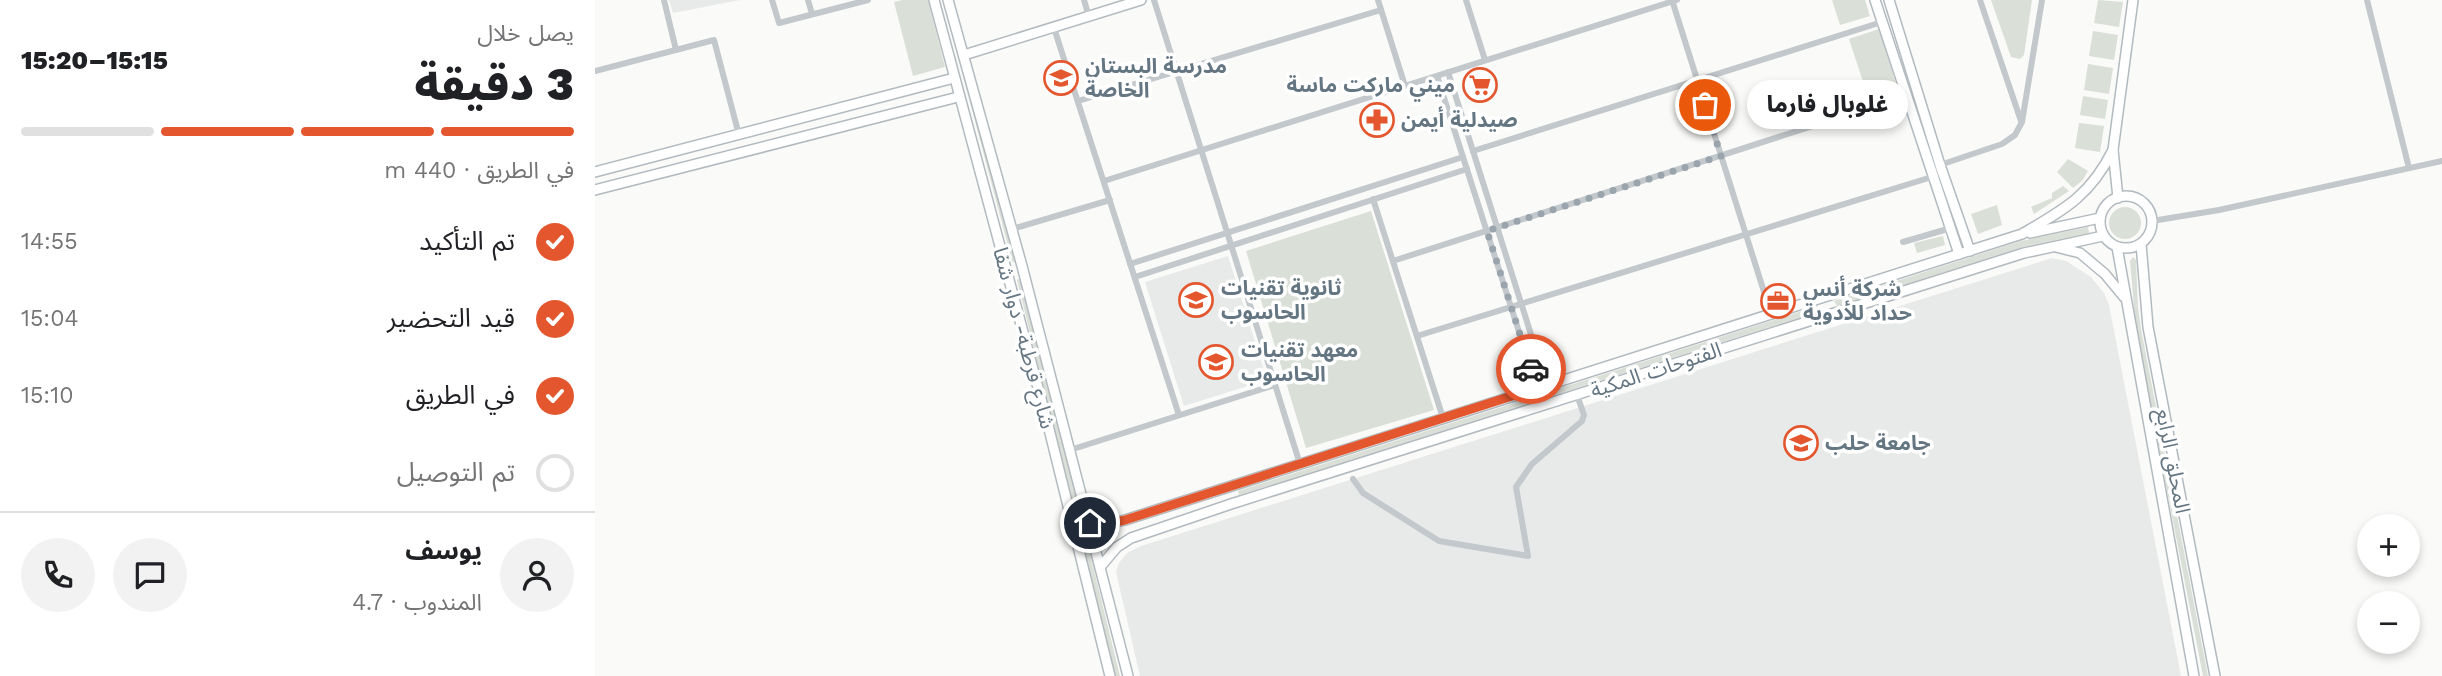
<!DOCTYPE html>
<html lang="ar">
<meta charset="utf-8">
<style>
:root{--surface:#fff;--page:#f2f2f2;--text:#202124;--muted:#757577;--line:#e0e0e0;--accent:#e4572e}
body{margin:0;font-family:"Work Sans","Noto Sans Arabic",sans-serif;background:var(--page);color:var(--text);direction:rtl;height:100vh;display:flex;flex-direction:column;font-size:26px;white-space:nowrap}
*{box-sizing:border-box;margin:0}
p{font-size:23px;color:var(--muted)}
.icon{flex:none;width:38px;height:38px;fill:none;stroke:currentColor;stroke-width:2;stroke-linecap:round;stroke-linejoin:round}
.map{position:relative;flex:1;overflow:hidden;direction:ltr}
.details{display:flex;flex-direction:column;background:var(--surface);width:595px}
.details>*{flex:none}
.controls{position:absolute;left:1762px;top:514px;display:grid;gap:14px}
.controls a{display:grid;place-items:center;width:63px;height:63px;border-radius:50%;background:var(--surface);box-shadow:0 4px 10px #0003;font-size:35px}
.pin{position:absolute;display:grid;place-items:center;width:60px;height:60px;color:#fff;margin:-30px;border:4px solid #fff;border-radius:50%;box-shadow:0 2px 7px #0007}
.courier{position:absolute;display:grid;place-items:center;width:70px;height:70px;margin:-35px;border:5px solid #e4572e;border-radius:50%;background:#fff;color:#222;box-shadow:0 2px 9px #0007}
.bubble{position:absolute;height:49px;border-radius:24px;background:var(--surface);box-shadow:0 4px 10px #0003;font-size:23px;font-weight:800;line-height:49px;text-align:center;direction:rtl}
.head em{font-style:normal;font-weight:800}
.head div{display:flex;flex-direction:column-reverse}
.head{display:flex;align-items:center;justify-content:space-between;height:119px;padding:0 21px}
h1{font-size:46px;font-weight:800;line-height:52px}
.bar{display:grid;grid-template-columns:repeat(4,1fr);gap:10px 7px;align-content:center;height:84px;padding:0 21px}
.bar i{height:9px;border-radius:5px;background:var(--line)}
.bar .on{background:var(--accent)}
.bar p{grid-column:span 4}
.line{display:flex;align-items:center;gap:18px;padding:0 21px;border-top:2px solid var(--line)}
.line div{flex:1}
.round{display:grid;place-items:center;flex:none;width:74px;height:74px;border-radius:37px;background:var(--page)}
ol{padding:0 21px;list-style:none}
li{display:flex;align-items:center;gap:21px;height:77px}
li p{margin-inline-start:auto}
li .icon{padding:7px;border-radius:50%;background:var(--accent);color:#fff;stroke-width:4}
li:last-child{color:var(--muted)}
li i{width:38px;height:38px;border:4px solid var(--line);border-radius:50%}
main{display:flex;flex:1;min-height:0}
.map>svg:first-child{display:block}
.built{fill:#e8e9e9}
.green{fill:#dadfd7}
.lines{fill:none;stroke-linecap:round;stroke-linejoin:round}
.secondary-casing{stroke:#b3babf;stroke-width:12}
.street{stroke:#c3c8cc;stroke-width:6}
.secondary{stroke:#fff;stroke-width:9}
.done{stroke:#99a4ac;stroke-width:7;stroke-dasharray:0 12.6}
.route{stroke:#e4572e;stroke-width:9}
.labels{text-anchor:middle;stroke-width:7;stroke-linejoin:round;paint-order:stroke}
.poi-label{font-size:21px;font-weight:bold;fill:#657683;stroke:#fff;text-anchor:start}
.street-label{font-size:21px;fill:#657683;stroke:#fff}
</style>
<main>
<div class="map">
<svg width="1847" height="676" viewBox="0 0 1847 676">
<rect width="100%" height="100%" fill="#fafaf8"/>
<g class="built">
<path d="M74,0H145L78,13Z"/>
<path d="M633,256L672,380L589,406L550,282Z"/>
<path d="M1457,258L1471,261L1496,277L1509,293L1514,305L1586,676H545L521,572L524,563L532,553L546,546Z"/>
</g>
<g class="green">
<path d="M308,0H333L350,67L318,76L299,2Z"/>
<path d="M348,0H355L422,264L417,261Z"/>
<path d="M1237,0H1270L1275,16L1245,25Z"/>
<path d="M1396,0H1437L1429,55L1425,59L1416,57Z"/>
<path d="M1503,0L1528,2L1524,27L1499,23Z"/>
<path d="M1284,29L1304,94L1275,103L1254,39Z"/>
<path d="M1498,31L1523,35L1519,60L1494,56Z"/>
<path d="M1493,64L1518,68L1514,94L1489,90Z"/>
<path d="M1488,96L1513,100L1510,119L1485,115Z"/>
<path d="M1484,123L1509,126L1505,152L1480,148Z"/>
<path d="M1473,159L1493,171L1487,181L1478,188L1462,172Z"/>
<path d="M1468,186L1474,191L1439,214L1436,207L1457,198V193Z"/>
<path d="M1402,205L1407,225L1383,234L1376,214Z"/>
<circle cx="1530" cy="223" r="16"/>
<path d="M776,211L839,410L711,448L651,251Z"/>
<path d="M1493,227L1494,233L1428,247L1242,306L1239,301L1426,241Z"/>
<path d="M1348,236L1350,245L1322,253L1319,243Z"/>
<path d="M1538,257L1541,260L1543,307L1546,329L1613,676H1608L1541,330L1535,261Z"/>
<path d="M426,278L428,280L525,676H519L422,280Z"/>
<path d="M1223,306L1225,311L644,495L643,491Z"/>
</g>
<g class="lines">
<g class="secondary-casing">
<g id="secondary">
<path d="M339,0L454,429L515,676"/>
<path d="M353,0L427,266L533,676"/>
<path d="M1280,0L1364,254"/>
<path d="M1294,0L1345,165L1375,251"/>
<path d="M369,55L546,0"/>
<path d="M0,172L359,78"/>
<path d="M0,190L363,97"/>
<circle cx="1531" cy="222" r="26"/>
<path d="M1523,198L1518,150L1538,0"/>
<path d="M1435,233L1505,218"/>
<path d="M1546,244L1553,327L1620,676"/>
<path d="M1461,247L1485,253L1510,274L1529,297"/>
<path d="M1522,247L1599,676"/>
<path d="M495,523L512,524L530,520L1427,234C1470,209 1495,196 1518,150"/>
<path d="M506,566L522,547L536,538L636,504L1429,253L1508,236"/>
</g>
</g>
<g class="street">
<path d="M69,0L81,50"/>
<path d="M177,0L184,23L273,0"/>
<path d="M213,0L217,14"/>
<path d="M489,0L494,17"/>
<path d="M559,0L705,464"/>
<path d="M783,0L810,86"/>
<path d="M871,0L890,60"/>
<path d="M1077,0L1176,314"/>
<path d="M1385,0L1426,121"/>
<path d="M1772,0L1814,168"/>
<path d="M459,28L584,415"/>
<path d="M0,71L119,40L144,135"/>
<path d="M853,72L952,385"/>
<path d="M842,76L942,388"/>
<path d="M483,101L786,10"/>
<path d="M878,151L1287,22"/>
<path d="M509,181L1082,0"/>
<path d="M778,199L848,418"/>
<path d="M1557,221L1624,210L1847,161"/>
<path d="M417,229L515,200"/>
<path d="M1308,242L1356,228"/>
<path d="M798,261L1311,96"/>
<path d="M535,264L868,157"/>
<path d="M540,277L872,169"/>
<path d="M822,336L1340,176L1345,165L1407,144L1420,135L1427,122L1447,0"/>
<path d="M475,450L680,385"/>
<path d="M758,479L768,493L844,541L933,556L921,487L937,464L987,421L989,415L982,395"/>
</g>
<use href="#secondary" class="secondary"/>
</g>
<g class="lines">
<path class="done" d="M936,369L892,231L1126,156L1110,105"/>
<path class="route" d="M495,523L512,524L530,520L942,388L936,369"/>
</g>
<defs>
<g id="school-ring" transform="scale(1.75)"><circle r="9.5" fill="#fff" stroke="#e4572e" stroke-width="1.5"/><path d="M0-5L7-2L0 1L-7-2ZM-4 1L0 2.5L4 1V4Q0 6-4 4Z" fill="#e4572e"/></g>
<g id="supermarket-ring" transform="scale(1.75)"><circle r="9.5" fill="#fff" stroke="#e4572e" stroke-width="1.5"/><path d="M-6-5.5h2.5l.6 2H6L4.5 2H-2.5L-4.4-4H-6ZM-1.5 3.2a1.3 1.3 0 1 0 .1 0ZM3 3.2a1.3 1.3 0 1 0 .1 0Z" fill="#e4572e"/></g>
<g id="pharmacy-ring" transform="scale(1.75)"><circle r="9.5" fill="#fff" stroke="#e4572e" stroke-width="1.5"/><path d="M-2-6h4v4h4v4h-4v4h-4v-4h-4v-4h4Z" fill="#e4572e"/></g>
<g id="office-ring" transform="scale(1.75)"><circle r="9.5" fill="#fff" stroke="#e4572e" stroke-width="1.5"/><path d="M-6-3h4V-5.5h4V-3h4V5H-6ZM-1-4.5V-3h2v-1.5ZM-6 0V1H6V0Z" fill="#e4572e"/></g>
<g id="university-ring" transform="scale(1.75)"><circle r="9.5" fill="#fff" stroke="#e4572e" stroke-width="1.5"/><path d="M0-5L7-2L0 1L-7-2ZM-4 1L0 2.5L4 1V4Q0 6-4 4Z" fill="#e4572e"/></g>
</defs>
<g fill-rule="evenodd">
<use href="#school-ring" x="466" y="78"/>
<use href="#supermarket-ring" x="885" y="85"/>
<use href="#pharmacy-ring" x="782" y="120"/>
<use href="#school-ring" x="601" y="300"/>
<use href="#office-ring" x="1183" y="301"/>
<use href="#school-ring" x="621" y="362"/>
<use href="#university-ring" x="1206" y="443"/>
</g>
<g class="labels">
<g class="poi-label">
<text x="490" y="73">مدرسة البستان<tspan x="490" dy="24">الخاصة</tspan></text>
<text x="860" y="92" text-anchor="end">ميني ماركت ماسة</text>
<text x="806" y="127">صيدلية أيمن</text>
<text x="626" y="295">ثانوية تقنيات<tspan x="626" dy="24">الحاسوب</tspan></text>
<text x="1208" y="296">شركة أنس<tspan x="1208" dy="24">حداد للأدوية</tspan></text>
<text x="646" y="357">معهد تقنيات<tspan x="646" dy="24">الحاسوب</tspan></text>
<text x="1230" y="450">جامعة حلب</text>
</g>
<g class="street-label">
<text transform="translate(429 338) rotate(75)" y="7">شارع قرطبة- دوار شفا</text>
<text transform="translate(1061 370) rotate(-18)" y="7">الفتوحات المكية</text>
<text transform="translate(1578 461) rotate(79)" y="7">المحلق الرابع</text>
</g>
</g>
</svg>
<div class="controls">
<a>+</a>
<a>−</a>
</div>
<div class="pin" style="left:1110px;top:105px;background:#ea580c"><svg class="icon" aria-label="bag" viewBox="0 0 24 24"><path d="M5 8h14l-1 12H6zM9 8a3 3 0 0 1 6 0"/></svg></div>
<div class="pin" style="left:495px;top:523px;background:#1f2937"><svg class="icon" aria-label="home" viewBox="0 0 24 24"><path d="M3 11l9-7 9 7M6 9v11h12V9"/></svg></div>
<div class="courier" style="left:936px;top:369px"><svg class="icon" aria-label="car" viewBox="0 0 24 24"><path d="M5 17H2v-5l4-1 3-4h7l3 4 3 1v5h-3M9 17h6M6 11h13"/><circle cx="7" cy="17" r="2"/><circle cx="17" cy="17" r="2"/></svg></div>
<div class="bubble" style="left:1152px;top:80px;width:161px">غلوبال فارما</div>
</div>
<section class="details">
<div class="head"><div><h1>3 دقيقة</h1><p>يصل خلال</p></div><em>15:15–15:20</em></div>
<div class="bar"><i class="on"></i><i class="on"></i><i class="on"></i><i></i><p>في الطريق · 440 m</p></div>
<ol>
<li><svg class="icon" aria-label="check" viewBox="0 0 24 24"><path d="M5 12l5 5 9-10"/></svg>تم التأكيد<p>14:55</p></li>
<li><svg class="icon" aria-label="check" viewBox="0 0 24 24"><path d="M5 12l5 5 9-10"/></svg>قيد التحضير<p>15:04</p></li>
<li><svg class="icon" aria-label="check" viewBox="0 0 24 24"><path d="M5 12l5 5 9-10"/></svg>في الطريق<p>15:10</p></li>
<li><i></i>تم التوصيل</li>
</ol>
<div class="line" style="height:126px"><a class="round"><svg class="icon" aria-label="person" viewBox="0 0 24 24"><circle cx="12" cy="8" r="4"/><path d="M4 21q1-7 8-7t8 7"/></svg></a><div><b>يوسف</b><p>المندوب · 4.7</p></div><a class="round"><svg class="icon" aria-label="chat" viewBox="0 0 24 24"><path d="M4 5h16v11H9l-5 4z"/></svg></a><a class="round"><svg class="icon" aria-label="phone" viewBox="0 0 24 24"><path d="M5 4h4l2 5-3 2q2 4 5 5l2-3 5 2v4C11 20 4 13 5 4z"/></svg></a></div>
</section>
</main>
